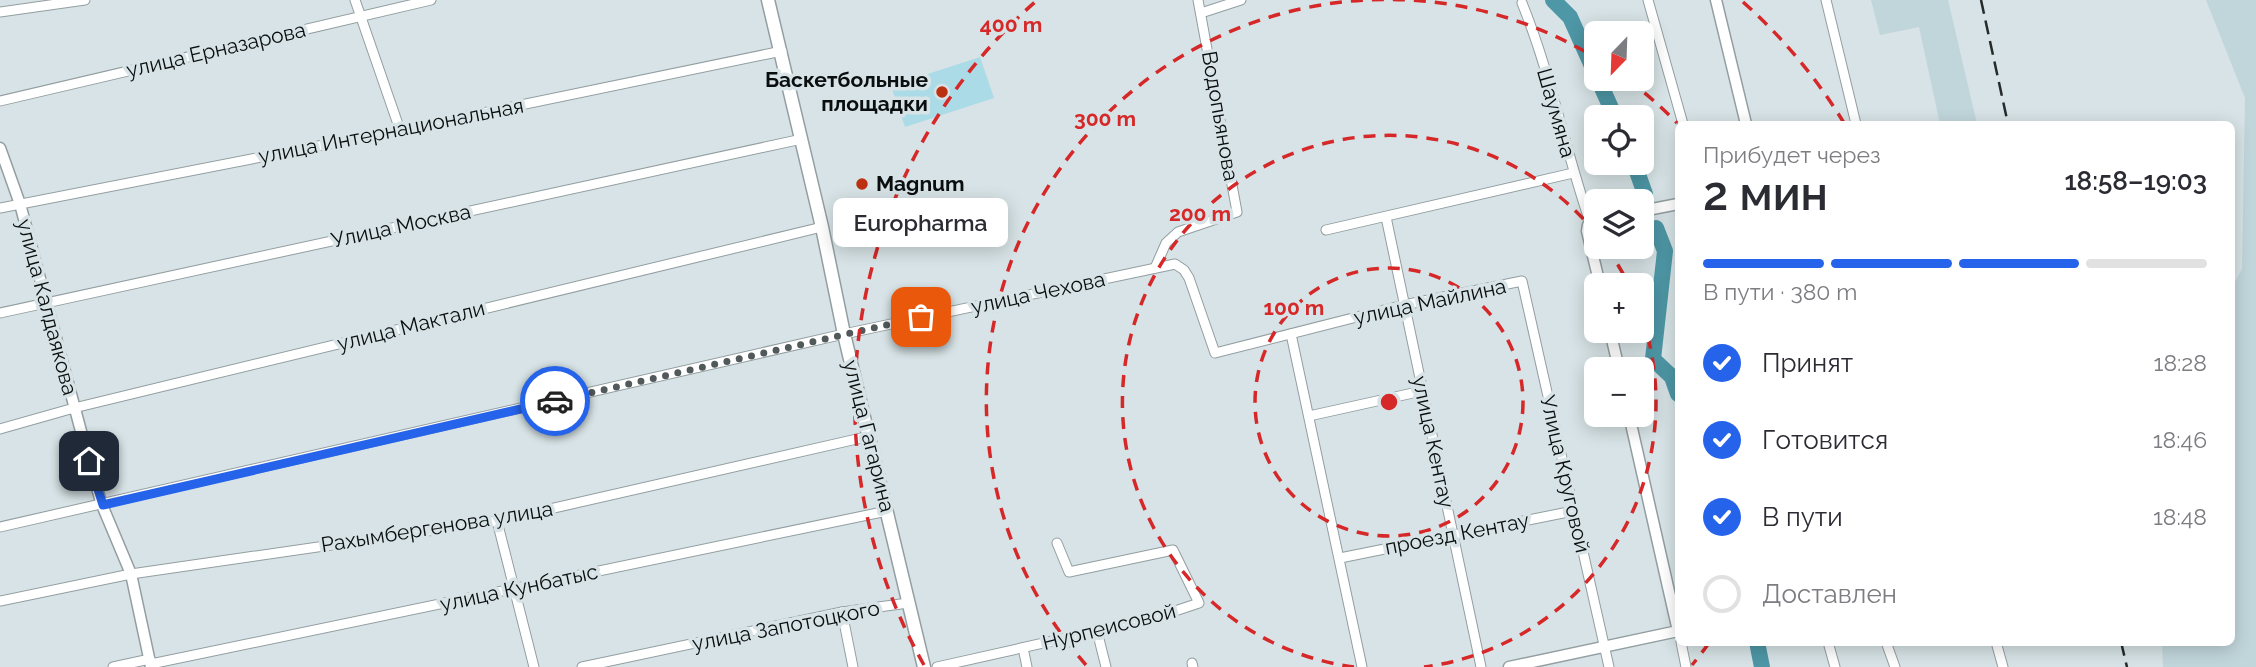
<!DOCTYPE html>
<html lang="ru">
<meta charset="utf-8">
<style>
:root{--surface:#fff;--page:#f7f7f7;--text:#2b2b33;--muted:#7c7c81;--line:#e1e1e2;--accent:#2563eb}
body{margin:0;font-family:Raleway,sans-serif;background:var(--page);color:var(--text);height:100vh;display:flex;flex-direction:column;font-size:26px;white-space:nowrap}
*{box-sizing:border-box;margin:0}
p{font-size:23px;color:var(--muted)}
.icon{flex:none;width:38px;height:38px;fill:none;stroke:currentColor;stroke-width:2;stroke-linecap:round;stroke-linejoin:round}
.map{position:relative;flex:1;overflow:hidden}
.panel{position:absolute;left:1675px;top:121px;width:560px;height:525px;display:flex;flex-direction:column;background:var(--surface);border-radius:10px;box-shadow:0 4px 18px #0003}
.panel>*{flex:none}
.needle{width:46px;rotate:203deg}
.tools{position:absolute;left:1584px;top:21px;display:grid;gap:14px}
.tools a{display:grid;place-items:center;width:70px;height:70px;border-radius:10px;background:var(--surface);box-shadow:0 4px 18px #0003;font-size:35px}
.pin{position:absolute;display:grid;place-items:center;width:60px;height:60px;color:#fff;margin:-30px;border-radius:14px;box-shadow:0 4px 10px #0006}
.courier{position:absolute;display:grid;place-items:center;width:70px;height:70px;margin:-35px;border:5px solid #2563eb;border-radius:50%;background:#fff;color:#222;box-shadow:0 2px 9px #0007}
.bubble{position:absolute;height:49px;border-radius:10px;background:var(--surface);box-shadow:0 4px 18px #0003;font-size:23px;font-weight:600;line-height:49px;text-align:center}
.head em{font-style:normal;font-weight:600}
.head div{display:flex;flex-direction:column-reverse}
.head{display:flex;align-items:center;justify-content:space-between;height:119px;padding:0 28px}
h1{font-size:46px;font-weight:600;line-height:52px}
.bar{display:grid;grid-template-columns:repeat(4,1fr);gap:10px 7px;align-content:center;height:84px;padding:0 28px}
.bar i{height:9px;border-radius:5px;background:var(--line)}
.bar .selected{background:var(--accent)}
.bar p{grid-column:span 4}
ol{padding:0 28px;list-style:none}
li{display:flex;align-items:center;gap:21px;height:77px}
li p{margin-inline-start:auto}
li .icon{padding:7px;border-radius:50%;background:var(--accent);color:#fff;stroke-width:4}
li:last-child{color:var(--muted)}
li i{width:38px;height:38px;border:4px solid var(--line);border-radius:50%}
.map>svg:first-child{display:block}
.built{fill:#c1d6db}
.pitch{fill:#abdbe6}
.lines{fill:none;stroke-linecap:round;stroke-linejoin:round}
.river{stroke:#4e97a6;stroke-width:16}
.minor-casing{stroke:#939ea1;stroke-width:11}
.tertiary-casing{stroke:#939ea1;stroke-width:13}
.secondary-casing{stroke:#939ea1;stroke-width:15}
.minor{stroke:#fff;stroke-width:9}
.tertiary{stroke:#fff;stroke-width:10}
.secondary{stroke:#fff;stroke-width:12}
.rail{stroke:#252a2b;stroke-width:2.5;stroke-dasharray:14 7;stroke-linecap:butt}
.done{stroke:#52595a;stroke-width:7;stroke-dasharray:0 12.6}
.route{stroke:#2563eb;stroke-width:9}
.ring{fill:none;stroke:#d62828;stroke-width:3.5;stroke-dasharray:12 9}
.poi-dot{fill:#bc3112;stroke:#d7e3e6;stroke-width:2.5}
.labels{text-anchor:middle;stroke-width:7;stroke-linejoin:round;paint-order:stroke}
.street-label{font-size:21px;fill:#0a0e0f;stroke:#d7e3e6}
.poi-label{font-size:21px;font-weight:bold;fill:#0a0e0f;stroke:#d7e3e6;text-anchor:end}
.centre{fill:#d62828;stroke:#d7e3e6;stroke-width:3.5}
.ring-label{font-size:21px;text-anchor:middle;font-weight:bold;fill:#d62828;stroke:#d7e3e6;stroke-width:7;stroke-linejoin:round;paint-order:stroke}
</style>
<div class="map">
<svg width="2256" height="667" viewBox="0 0 2256 667">
<rect width="100%" height="100%" fill="#d7e3e6"/>
<g class="built">
<path d="M1871,0H1948L1977,124H1940L1919,27L1880,35Z"/>
<path d="M2206,0H2256V667H2163L2162,642H2231V289L2242,269L2245,98Z"/>
</g>
<path class="pitch" d="M980,57L994,98L905,127L891,86Z"/>
<g class="lines">
<g class="river">
<path d="M1553,0L1570,17L1596,75"/>
<path d="M1598,79L1615,117"/>
<path d="M1634,163L1645,194"/>
<path d="M1656,228L1665,251L1653,359L1672,377L1678,394"/>
<path d="M1757,642L1762,667"/>
</g>
<g class="minor-casing">
<g id="minor">
<path d="M355,0L400,130"/>
<path d="M1648,0L1683,124"/>
<path d="M1826,0L1856,124"/>
<path d="M1522,3C1551,74 1565,150 1590,222"/>
<path d="M0,12L85,0"/>
<path d="M1201,13L1241,0"/>
<path d="M0,101L431,0"/>
<path d="M0,208L400,130L782,51"/>
<path d="M1386,217L1481,667"/>
<path d="M1326,230L1573,173"/>
<path d="M1155,268L1166,243L1178,232L1237,212L1198,0"/>
<path d="M0,313L802,139"/>
<path d="M1291,334L1362,667"/>
<path d="M1309,416L1422,391"/>
<path d="M0,429L74,408L822,227"/>
<path d="M497,521L534,667"/>
<path d="M0,527L844,334L1175,264L1184,270L1189,278L1215,353L1404,305L1522,281L1609,667"/>
<path d="M1340,558L1573,511"/>
<path d="M0,601L131,574L497,521L870,436"/>
<path d="M842,612L853,667"/>
<path d="M1097,631L1106,667"/>
<path d="M1681,642L1686,667"/>
<path d="M1828,642L1835,667"/>
<path d="M1886,642L1895,667"/>
<path d="M1996,642L2003,667"/>
<path d="M1023,648L1027,667"/>
<path d="M1192,663L1193,667"/>
<path d="M151,664L887,511"/>
<path d="M113,667L150,659"/>
<path d="M582,667L842,612L908,603"/>
<path d="M937,667L1097,631L1175,611L1199,603L1173,550L1069,572L1057,543"/>
</g>
</g>
<g class="tertiary-casing">
<g id="tertiary">
<path d="M1716,0L1746,124"/>
<path d="M0,148L20,204L89,461L102,505L131,574L151,667"/>
<path d="M1642,211L1678,204"/>
<path d="M1596,221L1588,225L1587,231L1600,285"/>
<path d="M1610,331L1619,369"/>
<path d="M1509,667L1678,631L1629,415"/>
</g>
</g>
<g class="secondary-casing">
<path id="secondary" d="M768,0L822,227L844,334L924,667"/>
</g>
<use href="#minor" class="minor"/>
<use href="#tertiary" class="tertiary"/>
<use href="#secondary" class="secondary"/>
<g class="rail">
<path d="M1981,0L2008,124"/>
<path d="M2121,642L2127,667"/>
</g>
</g>
<g class="lines">
<path class="done" d="M555,401L921,317"/>
<path class="route" d="M89,461L103,505L555,401"/>
</g>
<g class="ring">
<circle cx="1389" cy="402" r="134"/>
<path d="M1354 667A267 267 0 1 1 1595 232M1606 247A267 267 0 0 1 1629 285M1642 317A267 267 0 0 1 1424 667"/>
<path d="M1709 643A401 401 0 0 1 1692 665M1086 665A401 401 0 0 1 1596 58M1628 80A401 401 0 0 1 1677 123"/>
<path d="M924 665A534 534 0 0 1 1035 2M1743 2A534 534 0 0 1 1844 123"/>
</g>
<g class="poi-dot">
<circle cx="942" cy="92" r="7"/>
<circle cx="862" cy="184" r="7"/>
</g>
<g class="labels">
<g class="street-label">
<text transform="translate(216 50) rotate(-13)" y="7">улица Ерназарова</text>
<text transform="translate(1556 113) rotate(74)" y="7">Шаумяна</text>
<text transform="translate(1220 116) rotate(80)" y="7">Водопьянова</text>
<text transform="translate(391 131) rotate(-11)" y="7">улица Интернациональная</text>
<text transform="translate(401 226) rotate(-12)" y="7">Улица Москва</text>
<text transform="translate(1038 293) rotate(-12)" y="7">улица Чехова</text>
<text transform="translate(1430 302) rotate(-12)" y="7">улица Майлина</text>
<text transform="translate(47 307) rotate(75)" y="7">улица Калдаякова</text>
<text transform="translate(411 326) rotate(-14)" y="7">улица Мактали</text>
<text transform="translate(869 436) rotate(76)" y="7">улица Гагарина</text>
<text transform="translate(1433 442) rotate(78)" y="7">улица Кентау</text>
<text transform="translate(1565 474) rotate(77)" y="7">Улица Круговой</text>
<text transform="translate(437 527) rotate(-9)" y="7">Рахымбергенова улица</text>
<text transform="translate(1457 534) rotate(-11)" y="7">проезд Кентау</text>
<text transform="translate(519 588) rotate(-12)" y="7">улица Кунбатыс</text>
<text transform="translate(786 626) rotate(-11)" y="7">улица Запотоцкого</text>
<text transform="translate(1109 627) rotate(-14)" y="7">Нурпеисовой</text>
</g>
<g class="poi-label">
<text x="928" y="87">Баскетбольные<tspan x="928" dy="24">площадки</tspan></text>
<text x="876" y="191" text-anchor="start">Magnum</text>
</g>
</g>
<circle cx="1389" cy="402" r="10" class="centre"/>
<g class="ring-label">
<text x="1011" y="32">400 m</text>
<text x="1105" y="126">300 m</text>
<text x="1200" y="221">200 m</text>
<text x="1294" y="315">100 m</text>
</g>
</svg>
<div class="tools">
<a><svg class="needle" viewBox="-14 -14 28 28"><path d="M0-13l5 13h-10z" fill="#e53935"/><path d="M0 13l5-13h-10z" fill="#7c7c81"/></svg></a>
<a><svg class="icon" aria-label="locate" viewBox="0 0 24 24"><circle cx="12" cy="12" r="6"/><path d="M12 2v4M12 18v4M2 12h4M18 12h4"/></svg></a>
<a><svg class="icon" aria-label="layers" viewBox="0 0 24 24"><path d="M12 4l9 5-9 5-9-5zM3 14l9 5 9-5"/></svg></a>
<a>+</a>
<a>−</a>
</div>
<div class="pin" style="left:921px;top:317px;background:#ea580c"><svg class="icon" aria-label="bag" viewBox="0 0 24 24"><path d="M5 8h14l-1 12H6zM9 8a3 3 0 0 1 6 0"/></svg></div>
<div class="pin" style="left:89px;top:461px;background:#1f2937"><svg class="icon" aria-label="home" viewBox="0 0 24 24"><path d="M3 11l9-7 9 7M6 9v11h12V9"/></svg></div>
<div class="courier" style="left:555px;top:401px"><svg class="icon" aria-label="car" viewBox="0 0 24 24"><path d="M5 17H2v-5l4-1 3-4h7l3 4 3 1v5h-3M9 17h6M6 11h13"/><circle cx="7" cy="17" r="2"/><circle cx="17" cy="17" r="2"/></svg></div>
<div class="bubble" style="left:833px;top:198px;width:175px">Europharma</div>
<section class="panel">
<div class="head"><div><h1>2 мин</h1><p>Прибудет через</p></div><em>18:58–19:03</em></div>
<div class="bar"><i class="selected"></i><i class="selected"></i><i class="selected"></i><i></i><p>В пути · 380 m</p></div>
<ol>
<li><svg class="icon" aria-label="check" viewBox="0 0 24 24"><path d="M5 12l5 5 9-10"/></svg>Принят<p>18:28</p></li>
<li><svg class="icon" aria-label="check" viewBox="0 0 24 24"><path d="M5 12l5 5 9-10"/></svg>Готовится<p>18:46</p></li>
<li><svg class="icon" aria-label="check" viewBox="0 0 24 24"><path d="M5 12l5 5 9-10"/></svg>В пути<p>18:48</p></li>
<li><i></i>Доставлен</li>
</ol>
</section>
</div>
